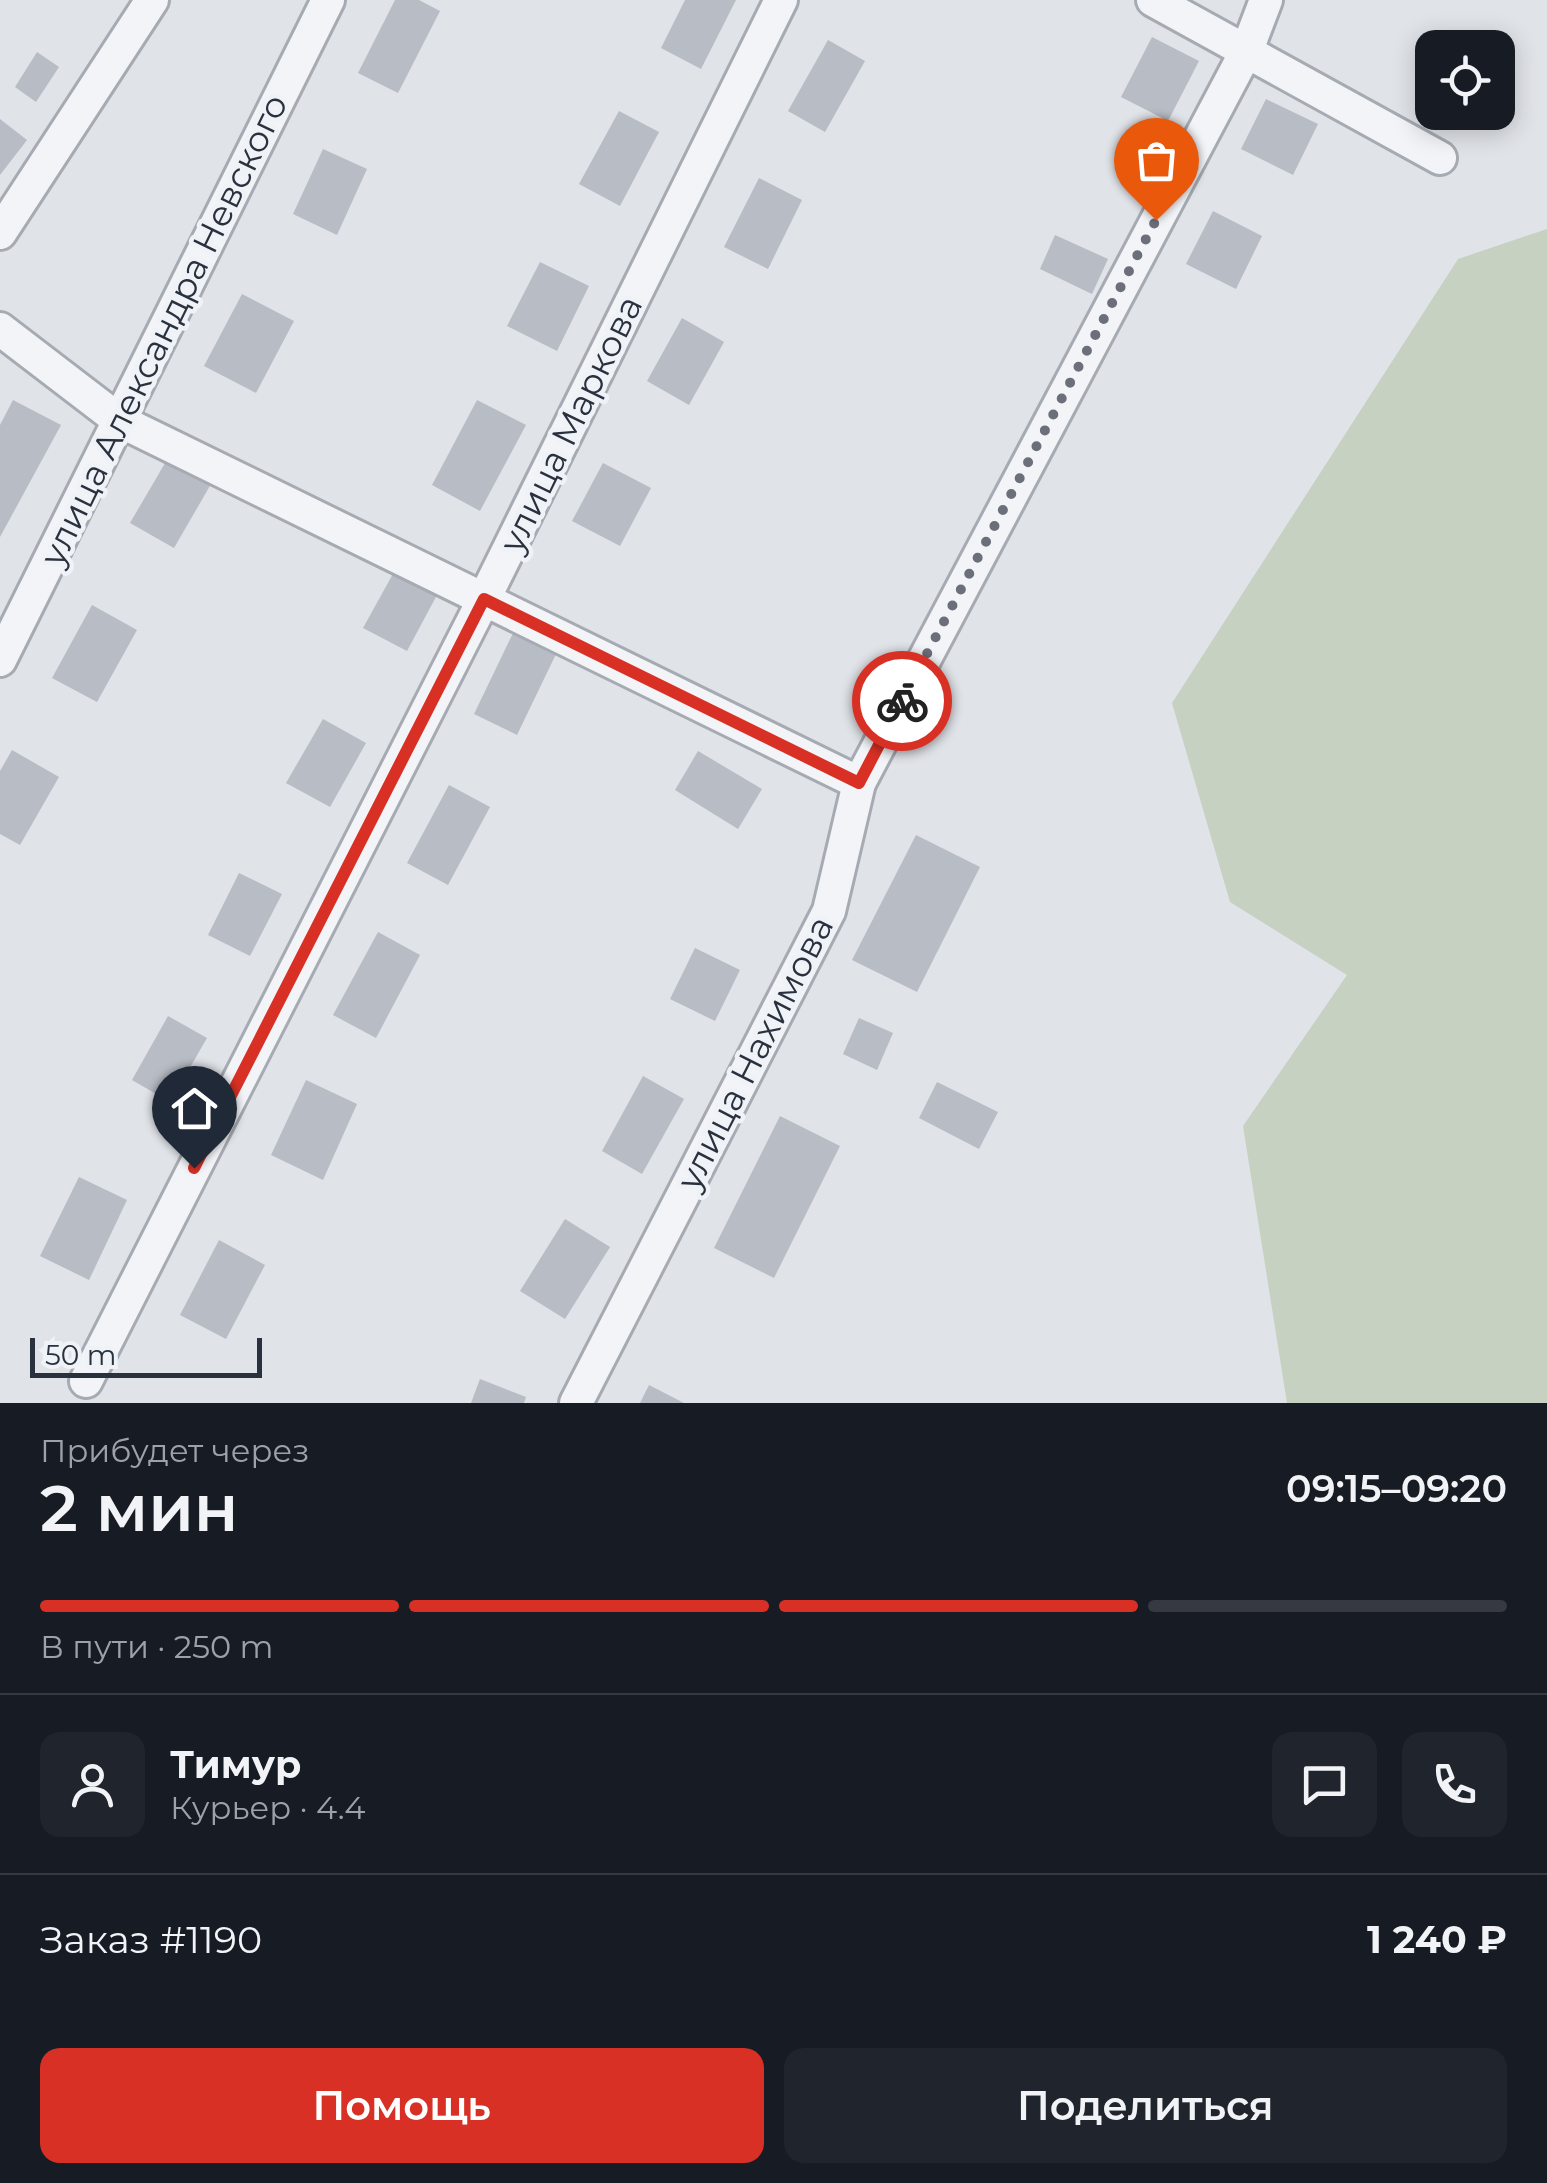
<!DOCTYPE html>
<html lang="ru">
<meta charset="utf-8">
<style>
:root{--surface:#171b24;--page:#20242c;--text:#f1f3f6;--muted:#9ea1a6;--line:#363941;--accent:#d93025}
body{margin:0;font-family:Montserrat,sans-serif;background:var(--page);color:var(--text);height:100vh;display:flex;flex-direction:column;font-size:38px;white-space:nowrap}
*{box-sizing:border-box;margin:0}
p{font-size:32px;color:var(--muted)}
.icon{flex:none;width:55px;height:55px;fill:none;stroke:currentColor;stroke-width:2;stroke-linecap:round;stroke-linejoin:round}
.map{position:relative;height:1403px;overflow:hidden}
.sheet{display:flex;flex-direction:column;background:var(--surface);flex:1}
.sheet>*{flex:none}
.controls{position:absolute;left:1415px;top:30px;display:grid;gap:20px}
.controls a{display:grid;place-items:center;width:100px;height:100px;border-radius:20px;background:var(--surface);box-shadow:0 5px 25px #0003;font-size:50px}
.scale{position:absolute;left:30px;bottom:25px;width:232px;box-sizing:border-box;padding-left:10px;border:5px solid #2a313e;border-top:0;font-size:28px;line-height:35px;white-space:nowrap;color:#2a313e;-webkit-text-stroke:8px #eff2f6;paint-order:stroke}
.pin{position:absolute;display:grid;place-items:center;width:85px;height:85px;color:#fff;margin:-102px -42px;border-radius:50% 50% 50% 0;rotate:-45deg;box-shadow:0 0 10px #0007}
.pin .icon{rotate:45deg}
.courier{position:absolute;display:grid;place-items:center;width:100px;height:100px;margin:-50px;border:8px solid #d93025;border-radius:50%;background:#fff;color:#222;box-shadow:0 2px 12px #0007}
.head em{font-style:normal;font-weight:600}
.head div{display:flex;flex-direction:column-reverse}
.head{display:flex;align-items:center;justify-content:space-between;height:170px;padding:0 40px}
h1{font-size:65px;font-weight:600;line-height:75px}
.bar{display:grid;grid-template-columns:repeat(4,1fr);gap:15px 10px;align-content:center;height:120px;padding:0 40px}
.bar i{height:12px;border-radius:8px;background:var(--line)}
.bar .on{background:var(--accent)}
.bar p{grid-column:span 4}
.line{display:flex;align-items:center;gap:25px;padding:0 40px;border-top:2px solid var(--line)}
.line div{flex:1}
.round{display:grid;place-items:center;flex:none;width:105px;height:105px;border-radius:20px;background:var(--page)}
.action{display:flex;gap:20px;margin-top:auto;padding:20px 40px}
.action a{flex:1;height:115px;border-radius:20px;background:var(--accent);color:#fff;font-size:40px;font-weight:600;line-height:115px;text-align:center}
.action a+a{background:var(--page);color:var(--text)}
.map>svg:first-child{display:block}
.green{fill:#c6d1c2}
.building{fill:#b8bcc4}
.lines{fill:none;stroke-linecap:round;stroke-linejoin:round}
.minor-casing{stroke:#a6aab2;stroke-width:38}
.minor{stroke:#f2f4f7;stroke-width:32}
.done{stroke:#6a6f7a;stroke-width:10;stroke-dasharray:0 18}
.route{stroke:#d93025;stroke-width:12}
.labels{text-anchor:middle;stroke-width:9;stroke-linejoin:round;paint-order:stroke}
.street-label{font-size:35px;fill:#2a313e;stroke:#eff2f6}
</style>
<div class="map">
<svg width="1547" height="1403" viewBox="0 0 1547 1403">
<rect width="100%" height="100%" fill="#e0e3e8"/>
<path class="green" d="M1547,229V1403H1287L1243,1126L1347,975L1230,902L1172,703L1458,259Z"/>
<g class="building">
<path d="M395,0H419L440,11L398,93L358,73Z"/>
<path d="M685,0H736L701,69L661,48Z"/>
<path d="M1152,37L1199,61L1168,121L1121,97Z"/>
<path d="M828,40L865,61L825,132L788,111Z"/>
<path d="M37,52L59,67L36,102L15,87Z"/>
<path d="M1266,99L1318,124L1293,175L1241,149Z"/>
<path d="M619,111L659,132L620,206L579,184Z"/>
<path d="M0,119L27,140L0,175Z"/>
<path d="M323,149L367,169L337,235L293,214Z"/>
<path d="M759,178L802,200L768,269L724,247Z"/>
<path d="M1213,211L1262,236L1236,289L1186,264Z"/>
<path d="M1055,235L1108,259L1092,294L1040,269Z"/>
<path d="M540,262L589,286L557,351L507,326Z"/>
<path d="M242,294L294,321L256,393L204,366Z"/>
<path d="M682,318L724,342L689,405L647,381Z"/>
<path d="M13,400L61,425L0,537V425Z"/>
<path d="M477,400L526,425L480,511L432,485Z"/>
<path d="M168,458L211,484L174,548L130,523Z"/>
<path d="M603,463L651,488L620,546L572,521Z"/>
<path d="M394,572L437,595L407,651L363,628Z"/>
<path d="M92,605L137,630L97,702L52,678Z"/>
<path d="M514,631L557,652L517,735L474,714Z"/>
<path d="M323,719L366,743L330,807L286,783Z"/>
<path d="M12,750L59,777L20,845L0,834V771Z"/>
<path d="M698,751L762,789L738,829L675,790Z"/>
<path d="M449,785L490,807L448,885L407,863Z"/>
<path d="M916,835L980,867L917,992L852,960Z"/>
<path d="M239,873L282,894L250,956L208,935Z"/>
<path d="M378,932L420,955L376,1038L333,1015Z"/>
<path d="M695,948L740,970L715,1021L670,999Z"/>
<path d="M168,1016L207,1038L170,1102L132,1080Z"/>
<path d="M859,1018L893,1033L877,1070L843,1054Z"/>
<path d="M643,1076L684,1099L642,1174L602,1151Z"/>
<path d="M306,1080L357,1104L323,1180L271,1155Z"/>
<path d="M937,1082L998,1112L979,1149L919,1118Z"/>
<path d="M780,1116L840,1146L774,1278L714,1248Z"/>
<path d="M79,1177L127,1200L89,1280L40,1256Z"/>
<path d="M565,1219L610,1247L565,1319L520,1291Z"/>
<path d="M219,1240L265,1265L226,1339L180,1315Z"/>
<path d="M480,1379L526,1397L524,1403H471Z"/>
<path d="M649,1385L684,1403H640Z"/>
</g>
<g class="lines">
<g class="minor-casing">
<g id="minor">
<path d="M1153,0L1440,158"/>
<path d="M0,233L152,0"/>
<path d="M0,329L120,421L859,783"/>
<path d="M0,660L328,0"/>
<path d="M86,1381L484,599L781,0"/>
<path d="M576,1403L829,911L859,783L1247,50L1266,0"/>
</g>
</g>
<use href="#minor" class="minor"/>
</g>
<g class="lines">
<path class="done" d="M902,701L1156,220"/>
<path class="route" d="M194,1168L484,599L859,783L902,701"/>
</g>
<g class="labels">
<g class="street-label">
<text transform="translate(164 330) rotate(-64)" y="12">улица Александра Невского</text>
<text transform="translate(571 424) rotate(-64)" y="12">улица Маркова</text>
<text transform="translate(755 1053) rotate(-63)" y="12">улица Нахимова</text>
</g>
</g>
</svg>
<div class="controls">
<a><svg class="icon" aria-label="locate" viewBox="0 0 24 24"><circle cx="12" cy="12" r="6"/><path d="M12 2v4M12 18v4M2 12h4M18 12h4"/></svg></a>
</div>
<div class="scale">50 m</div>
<div class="pin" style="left:1156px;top:220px;background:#ea580c"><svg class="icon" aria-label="bag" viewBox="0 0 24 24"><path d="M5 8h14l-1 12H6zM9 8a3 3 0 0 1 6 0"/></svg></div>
<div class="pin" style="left:194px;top:1168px;background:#1f2937"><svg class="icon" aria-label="home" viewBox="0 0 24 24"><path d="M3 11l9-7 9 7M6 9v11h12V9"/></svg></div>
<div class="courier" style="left:902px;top:701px"><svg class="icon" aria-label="bike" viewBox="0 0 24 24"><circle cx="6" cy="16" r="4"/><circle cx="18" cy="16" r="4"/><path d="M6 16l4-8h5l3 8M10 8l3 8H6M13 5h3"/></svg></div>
</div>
<section class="sheet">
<div class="head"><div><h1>2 мин</h1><p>Прибудет через</p></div><em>09:15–09:20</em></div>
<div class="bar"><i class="on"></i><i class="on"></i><i class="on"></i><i></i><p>В пути · 250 m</p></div>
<div class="line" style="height:180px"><a class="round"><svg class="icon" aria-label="person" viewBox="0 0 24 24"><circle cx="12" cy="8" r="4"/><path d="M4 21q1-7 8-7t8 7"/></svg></a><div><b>Тимур</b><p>Курьер · 4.4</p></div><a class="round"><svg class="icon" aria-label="chat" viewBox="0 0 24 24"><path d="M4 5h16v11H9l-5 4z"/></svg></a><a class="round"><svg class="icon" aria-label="phone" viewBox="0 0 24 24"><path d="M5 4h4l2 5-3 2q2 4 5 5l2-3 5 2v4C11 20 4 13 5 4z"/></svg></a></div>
<div class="line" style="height:130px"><div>Заказ #1190</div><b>1 240 ₽</b></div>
<div class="action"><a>Помощь</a><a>Поделиться</a></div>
</section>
